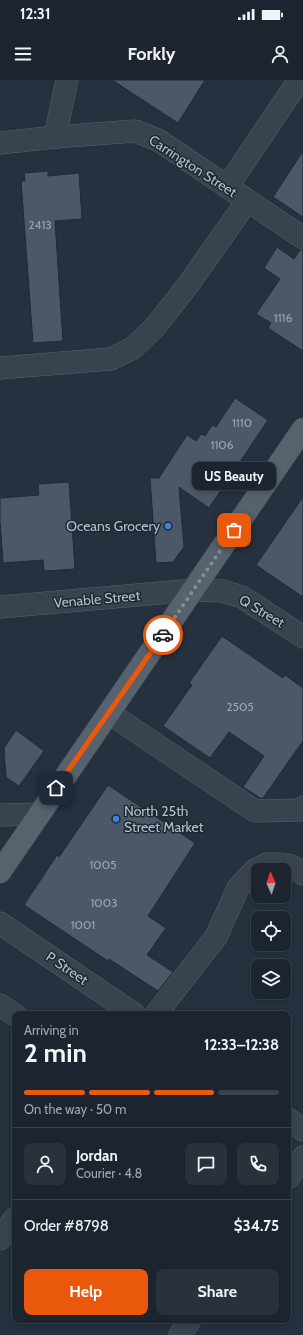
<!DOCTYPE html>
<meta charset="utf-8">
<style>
:root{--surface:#1c252f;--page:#29313b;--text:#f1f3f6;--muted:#a0a5aa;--line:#3a424b;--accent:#ea580c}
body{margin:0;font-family:Cabin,sans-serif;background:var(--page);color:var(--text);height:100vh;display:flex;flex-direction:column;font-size:15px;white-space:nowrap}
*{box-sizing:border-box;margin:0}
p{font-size:13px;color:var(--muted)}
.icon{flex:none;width:22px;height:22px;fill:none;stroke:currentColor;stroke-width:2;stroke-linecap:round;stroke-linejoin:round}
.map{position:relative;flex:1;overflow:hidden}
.details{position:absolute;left:12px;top:931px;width:279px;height:312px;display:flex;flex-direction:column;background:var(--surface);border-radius:8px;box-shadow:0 2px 6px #0003,0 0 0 1px var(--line)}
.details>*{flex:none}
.needle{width:26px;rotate:357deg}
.buttons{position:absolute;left:251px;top:783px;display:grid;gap:8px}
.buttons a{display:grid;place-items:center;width:40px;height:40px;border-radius:8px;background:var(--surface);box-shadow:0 2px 6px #0003,0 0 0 1px var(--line);font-size:20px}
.pin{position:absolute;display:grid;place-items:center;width:34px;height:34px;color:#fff;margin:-17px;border-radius:8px;box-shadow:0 2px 6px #0006}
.courier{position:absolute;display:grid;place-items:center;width:40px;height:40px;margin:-20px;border:3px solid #ea580c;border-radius:50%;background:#fff;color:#222;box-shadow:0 1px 5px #0007}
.bubble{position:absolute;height:28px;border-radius:8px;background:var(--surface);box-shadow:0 2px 6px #0003,0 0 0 1px var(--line);font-size:13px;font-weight:700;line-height:28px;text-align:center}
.overview em{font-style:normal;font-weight:700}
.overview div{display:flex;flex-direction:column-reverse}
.overview{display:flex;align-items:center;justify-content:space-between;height:68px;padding:0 12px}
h1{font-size:26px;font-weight:700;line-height:30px}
.bar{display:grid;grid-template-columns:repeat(4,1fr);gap:6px 4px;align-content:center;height:48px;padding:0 12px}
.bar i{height:5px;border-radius:3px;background:var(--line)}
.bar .current{background:var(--accent)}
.bar p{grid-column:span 4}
.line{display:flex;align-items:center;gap:10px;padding:0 12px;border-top:1px solid var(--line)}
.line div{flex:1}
.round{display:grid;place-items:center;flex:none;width:42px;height:42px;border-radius:8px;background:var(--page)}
.button{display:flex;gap:8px;margin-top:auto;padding:8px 12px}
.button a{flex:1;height:46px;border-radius:8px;background:var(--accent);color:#fff;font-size:16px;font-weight:700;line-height:46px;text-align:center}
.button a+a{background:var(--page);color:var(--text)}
.status{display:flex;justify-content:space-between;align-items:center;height:28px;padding:0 20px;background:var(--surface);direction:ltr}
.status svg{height:11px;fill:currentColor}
header{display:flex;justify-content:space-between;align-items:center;height:52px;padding:0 12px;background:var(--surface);font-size:18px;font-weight:700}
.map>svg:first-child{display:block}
.building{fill:#4b5868;stroke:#202a36}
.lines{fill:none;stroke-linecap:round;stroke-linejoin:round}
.minor-casing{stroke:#57616c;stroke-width:23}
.major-casing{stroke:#424c58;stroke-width:23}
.minor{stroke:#39434f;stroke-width:22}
.major{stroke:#57626f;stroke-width:22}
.done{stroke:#838d99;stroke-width:4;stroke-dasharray:0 7.2}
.route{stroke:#ea580c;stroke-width:5}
.shop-dot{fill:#3f7fe0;stroke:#1e2834;stroke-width:1.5}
.labels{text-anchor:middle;stroke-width:3;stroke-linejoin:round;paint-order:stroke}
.number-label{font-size:12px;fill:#9aa4b1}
.street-label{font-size:14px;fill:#b5bec9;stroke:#1e2834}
.poi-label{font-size:14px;fill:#b5bec9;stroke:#1e2834;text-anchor:end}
</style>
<div class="status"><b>12:31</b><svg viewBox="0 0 49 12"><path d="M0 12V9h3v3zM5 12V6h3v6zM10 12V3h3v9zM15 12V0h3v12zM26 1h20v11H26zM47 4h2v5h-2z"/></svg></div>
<header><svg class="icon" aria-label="menu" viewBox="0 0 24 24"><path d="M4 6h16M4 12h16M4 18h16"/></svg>Forkly<svg class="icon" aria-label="person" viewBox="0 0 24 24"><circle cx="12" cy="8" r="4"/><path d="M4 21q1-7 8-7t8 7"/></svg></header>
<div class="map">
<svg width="303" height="1255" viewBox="0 0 303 1255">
<rect width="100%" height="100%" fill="#25313f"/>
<g class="building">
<path d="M112,0H205L178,43Z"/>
<path d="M303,71V137L273,117Z"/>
<path d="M48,91V96L79,93L82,139L55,141L63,261L33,263L21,101H25L24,93Z"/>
<path d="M277,167L294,179L300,170H303V271L268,248L271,243L256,234L280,199L264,188Z"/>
<path d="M235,318L268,340L209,428L179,407L184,467L173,482L156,483L150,398H159L187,355L196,361L201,354L205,356L212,345L216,347Z"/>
<path d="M69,402L75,489L44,491L43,480L3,483L0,441V418L39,415L38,404Z"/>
<path d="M303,417V517L256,485Z"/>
<path d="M222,556L283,598L285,595L303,608V661L263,718H260L243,707L264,676L229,652L210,678L163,646L192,605L189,603Z"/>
<path d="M16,650L44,671L19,706L6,697L4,668Z"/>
<path d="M108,705L195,763L148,836L166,848L147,875L173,892L158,911L109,879L108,881L24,825L57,775L59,777Z"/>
</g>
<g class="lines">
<g class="minor-casing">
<g id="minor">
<path d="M55,57L67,0"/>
<path d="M0,63L55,57L135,51L158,60L303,158"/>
<path d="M227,107L299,0"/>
<path d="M0,288L111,279L133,268L155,247L188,205L247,121"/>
<path d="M0,527L194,510L222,511L242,517L303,557"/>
<path d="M109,633L255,731L301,730L303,727"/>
<path d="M0,735L39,734"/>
<path d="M0,843L134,934"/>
<path d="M0,925L15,935"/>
<path d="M156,934L216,857L238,808L255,790L267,784H277L292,786L303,794"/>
<path d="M288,1039L303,1050"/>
<path d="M288,1098L303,1077"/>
<path d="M0,1159L15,1138"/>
<path d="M180,1255L190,1240"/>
</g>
</g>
<g class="major-casing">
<path id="major" d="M0,792L303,349"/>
</g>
<use href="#minor" class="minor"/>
<use href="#major" class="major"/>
</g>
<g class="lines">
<path class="done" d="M163,555L234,450"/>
<path class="route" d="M56,708L163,555"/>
</g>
<g class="shop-dot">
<circle cx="168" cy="446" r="4"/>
<circle cx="116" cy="739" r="4"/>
</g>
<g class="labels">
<g class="number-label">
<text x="40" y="149">2413</text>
<text x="283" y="242">1116</text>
<text x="242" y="347">1110</text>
<text x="222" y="369">1106</text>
<text x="240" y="631">2505</text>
<text x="103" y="789">1005</text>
<text x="104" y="827">1003</text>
<text x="83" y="849">1001</text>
</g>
<g class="street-label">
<text transform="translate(193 86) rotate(33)" y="5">Carrington Street</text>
<text transform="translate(97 519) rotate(-5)" y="5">Venable Street</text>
<text transform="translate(262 531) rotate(31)" y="5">Q Street</text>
<text transform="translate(67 888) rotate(34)" y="5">P Street</text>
</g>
<g class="poi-label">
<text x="160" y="451">Oceans Grocery</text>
<text x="124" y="736" text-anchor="start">North 25th<tspan x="124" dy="16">Street Market</tspan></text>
</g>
</g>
</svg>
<div class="buttons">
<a><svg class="needle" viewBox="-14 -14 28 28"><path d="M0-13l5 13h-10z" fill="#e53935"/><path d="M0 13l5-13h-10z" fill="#a0a5aa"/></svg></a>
<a><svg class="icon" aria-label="locate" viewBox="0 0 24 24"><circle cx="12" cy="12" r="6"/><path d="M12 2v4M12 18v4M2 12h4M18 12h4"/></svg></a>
<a><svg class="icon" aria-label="layers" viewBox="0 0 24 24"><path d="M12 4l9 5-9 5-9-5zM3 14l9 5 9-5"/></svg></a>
</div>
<div class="pin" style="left:234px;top:450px;background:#ea580c"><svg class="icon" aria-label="bag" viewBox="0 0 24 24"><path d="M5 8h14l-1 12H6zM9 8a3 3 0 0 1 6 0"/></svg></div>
<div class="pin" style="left:56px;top:708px;background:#1f2937"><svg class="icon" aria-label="home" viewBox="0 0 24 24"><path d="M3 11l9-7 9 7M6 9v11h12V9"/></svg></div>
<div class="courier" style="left:163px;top:555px"><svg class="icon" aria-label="car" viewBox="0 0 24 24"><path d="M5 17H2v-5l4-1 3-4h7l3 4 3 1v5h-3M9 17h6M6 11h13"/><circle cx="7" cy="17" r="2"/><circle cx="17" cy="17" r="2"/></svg></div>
<div class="bubble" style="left:192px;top:382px;width:84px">US Beauty</div>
<section class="details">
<div class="overview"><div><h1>2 min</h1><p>Arriving in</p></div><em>12:33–12:38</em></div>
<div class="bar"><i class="current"></i><i class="current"></i><i class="current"></i><i></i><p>On the way · 50 m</p></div>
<div class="line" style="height:72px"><a class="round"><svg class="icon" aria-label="person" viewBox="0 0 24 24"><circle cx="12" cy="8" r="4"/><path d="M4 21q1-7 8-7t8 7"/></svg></a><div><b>Jordan</b><p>Courier · 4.8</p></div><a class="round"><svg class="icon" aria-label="chat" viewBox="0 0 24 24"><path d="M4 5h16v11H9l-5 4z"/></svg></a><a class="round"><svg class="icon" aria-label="phone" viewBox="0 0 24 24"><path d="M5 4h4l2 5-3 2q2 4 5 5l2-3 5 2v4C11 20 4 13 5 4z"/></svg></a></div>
<div class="line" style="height:52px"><div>Order #8798</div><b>$34.75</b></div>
<div class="button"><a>Help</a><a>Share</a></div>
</section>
</div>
